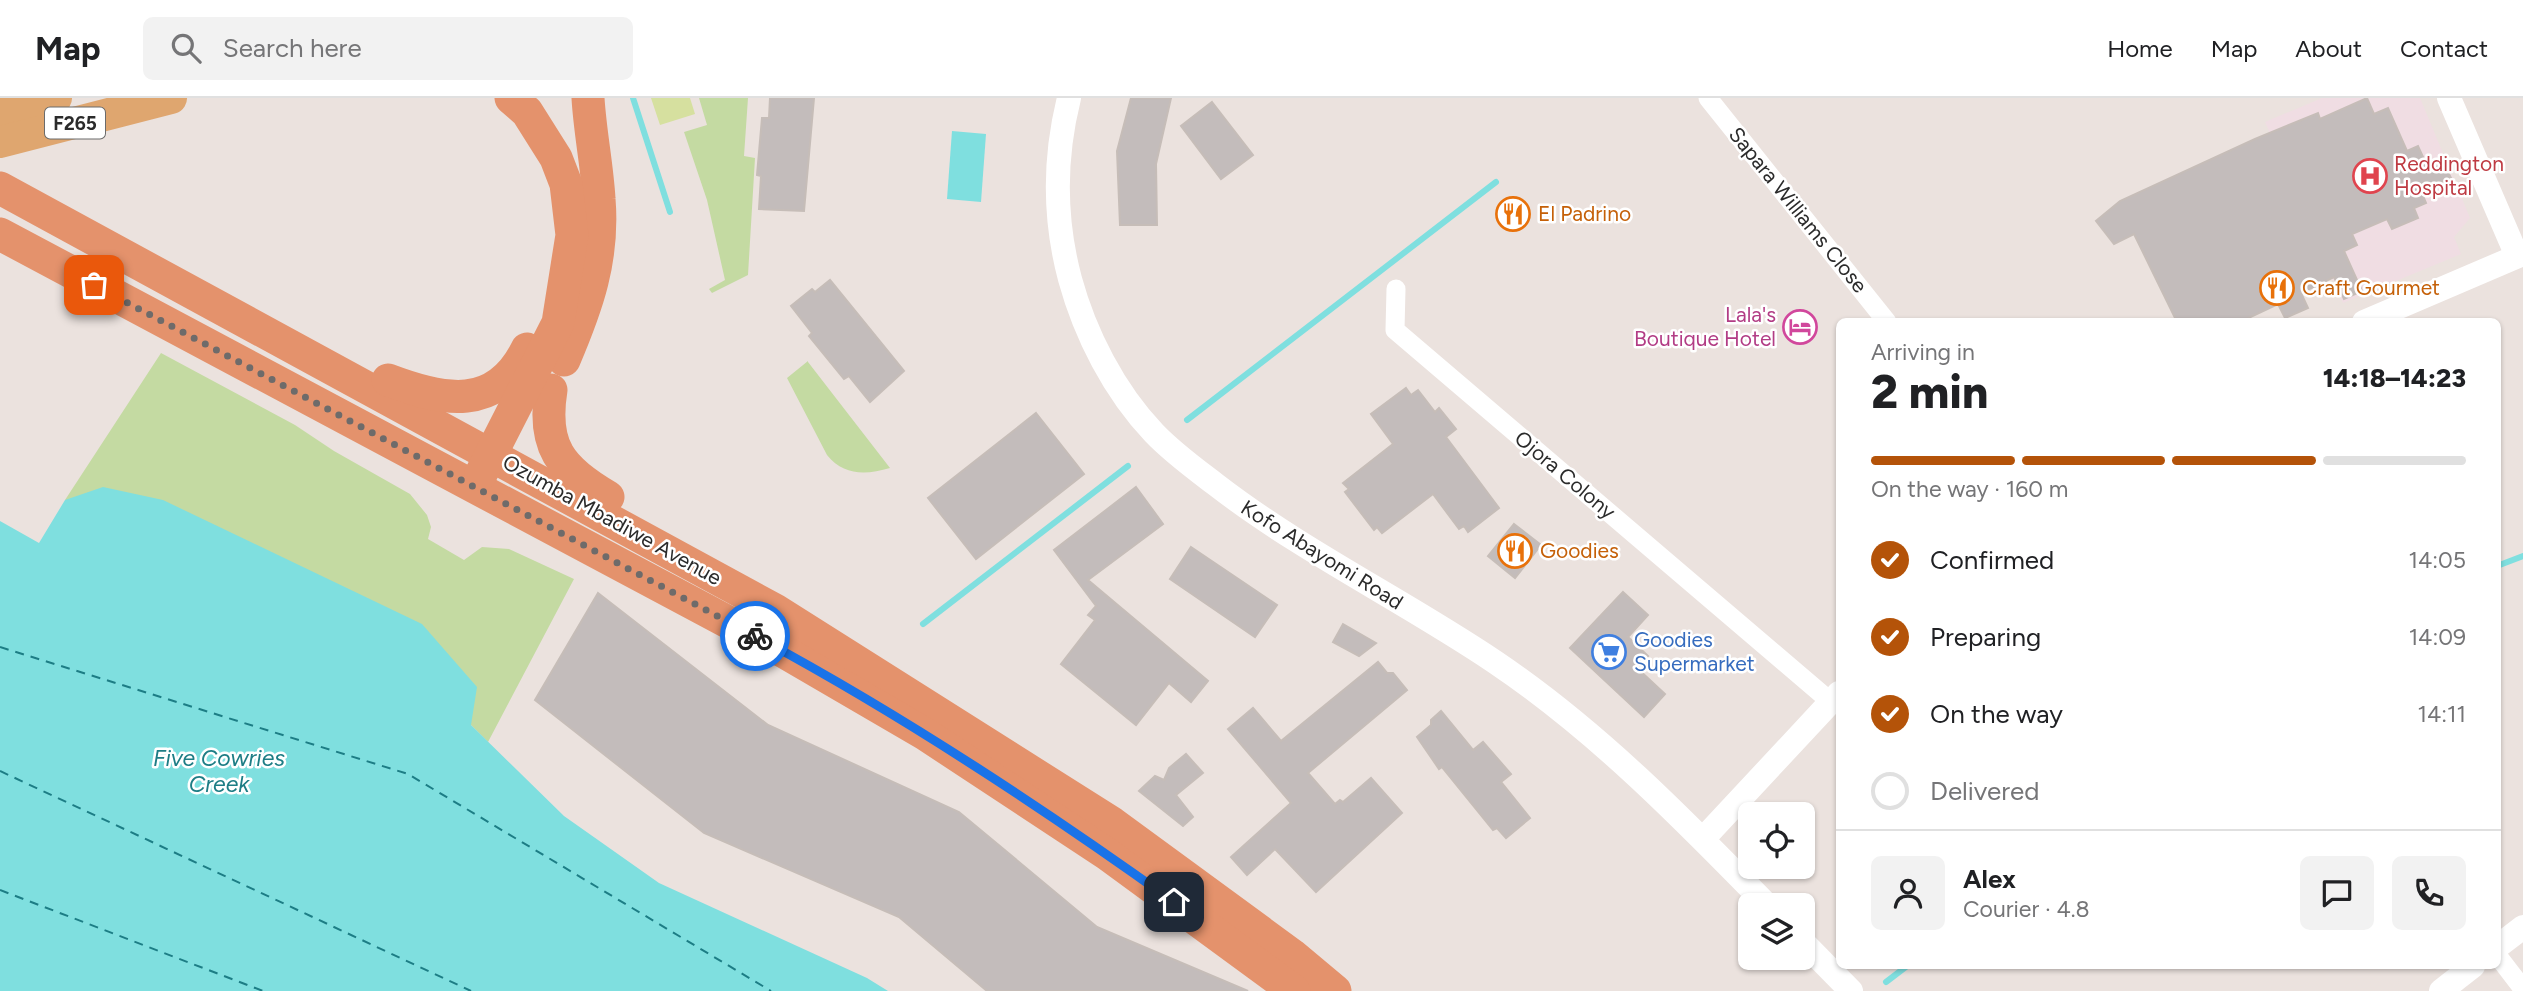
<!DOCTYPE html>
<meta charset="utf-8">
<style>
:root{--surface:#fff;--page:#f2f2f2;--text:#202124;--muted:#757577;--line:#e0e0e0;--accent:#b45309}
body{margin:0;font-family:Figtree,sans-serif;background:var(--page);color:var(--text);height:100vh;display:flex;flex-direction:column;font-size:26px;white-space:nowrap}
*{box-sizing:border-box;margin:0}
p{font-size:23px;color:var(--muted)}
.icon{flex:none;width:38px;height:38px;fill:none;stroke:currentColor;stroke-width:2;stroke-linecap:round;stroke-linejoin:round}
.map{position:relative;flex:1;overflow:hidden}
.panel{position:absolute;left:1836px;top:220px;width:665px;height:651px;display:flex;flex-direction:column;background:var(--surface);border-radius:10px;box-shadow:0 2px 5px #0004}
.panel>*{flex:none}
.controls{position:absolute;left:1738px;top:704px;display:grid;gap:14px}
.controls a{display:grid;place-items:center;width:77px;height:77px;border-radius:10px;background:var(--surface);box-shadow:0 2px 5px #0004;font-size:35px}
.pin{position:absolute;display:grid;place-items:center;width:60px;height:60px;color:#fff;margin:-30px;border-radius:14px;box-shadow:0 4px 10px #0006}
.courier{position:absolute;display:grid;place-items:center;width:70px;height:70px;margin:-35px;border:5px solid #1a73e8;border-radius:50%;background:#fff;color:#222;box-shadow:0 2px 9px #0007}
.head em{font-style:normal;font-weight:800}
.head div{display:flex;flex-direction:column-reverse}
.head{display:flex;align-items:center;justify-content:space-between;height:119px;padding:0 35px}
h1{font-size:46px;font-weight:800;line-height:52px}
.bar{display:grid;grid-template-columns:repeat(4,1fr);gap:10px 7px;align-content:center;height:84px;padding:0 35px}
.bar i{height:9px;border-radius:5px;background:var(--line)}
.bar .active{background:var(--accent)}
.bar p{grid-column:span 4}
.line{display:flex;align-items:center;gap:18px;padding:0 35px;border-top:2px solid var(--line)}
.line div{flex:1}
.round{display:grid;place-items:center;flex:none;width:74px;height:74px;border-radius:10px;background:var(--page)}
ol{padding:0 35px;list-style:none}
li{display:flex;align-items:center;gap:21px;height:77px}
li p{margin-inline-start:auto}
li .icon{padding:7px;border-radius:50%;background:var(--accent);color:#fff;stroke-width:4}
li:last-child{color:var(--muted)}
li i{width:38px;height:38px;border:4px solid var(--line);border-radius:50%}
header{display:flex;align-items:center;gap:42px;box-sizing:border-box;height:98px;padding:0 35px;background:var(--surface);border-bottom:2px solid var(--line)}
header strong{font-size:33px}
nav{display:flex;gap:38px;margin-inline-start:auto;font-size:24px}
.search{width:490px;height:63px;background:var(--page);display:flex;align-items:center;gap:18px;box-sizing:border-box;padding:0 24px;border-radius:10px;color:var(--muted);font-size:26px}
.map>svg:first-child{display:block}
.medical{fill:#f0dde3}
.green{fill:#c4daa2}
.pitch{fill:#d6e09f}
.water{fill:#7fdfdf}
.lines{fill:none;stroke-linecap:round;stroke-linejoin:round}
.stream{stroke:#7fdfdf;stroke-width:6}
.ferry{stroke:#1d7d85;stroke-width:2;stroke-dasharray:9 7;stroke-linecap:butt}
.building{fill:#c3bcbb;stroke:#c6bdb8;stroke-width:2}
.minor{stroke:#fff;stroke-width:19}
.tertiary{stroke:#fff;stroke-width:24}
.primary{stroke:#dfa66f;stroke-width:32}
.trunk{stroke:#e4926c;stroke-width:33}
.done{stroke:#6e6b6a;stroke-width:7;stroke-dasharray:0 12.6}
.route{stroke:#1a73e8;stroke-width:9}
.labels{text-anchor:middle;stroke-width:5;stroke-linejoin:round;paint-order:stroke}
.shield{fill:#fff;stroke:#6b6b6b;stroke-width:2}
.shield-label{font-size:19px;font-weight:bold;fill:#2b2b2b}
.health-label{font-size:21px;fill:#be3a42;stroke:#fff;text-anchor:start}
.street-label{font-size:21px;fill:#2b2b2b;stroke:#fff}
.food-label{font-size:21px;fill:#c56008;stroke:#fff;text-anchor:start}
.hotel-label{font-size:21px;fill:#b23c85;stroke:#fff;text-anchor:end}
.shop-label{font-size:21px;fill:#366cbe;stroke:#fff;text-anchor:start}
.water-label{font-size:23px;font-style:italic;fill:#1d7d85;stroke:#fff}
</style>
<header>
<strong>Map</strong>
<div class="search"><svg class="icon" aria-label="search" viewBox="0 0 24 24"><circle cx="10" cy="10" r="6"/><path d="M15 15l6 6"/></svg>Search here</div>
<nav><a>Home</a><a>Map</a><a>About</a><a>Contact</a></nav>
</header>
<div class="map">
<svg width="2523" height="893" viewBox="0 0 2523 893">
<rect width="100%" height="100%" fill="#ebe2de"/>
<path class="medical" d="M2322,0H2420L2470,120L2454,139L2461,156L2343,205L2265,24Z"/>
<g class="green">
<path d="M699,0H748L744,58L755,60L748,177L712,195L709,191L725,182L707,102L684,34L707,27Z"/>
<path d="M161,255L295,327L334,353L410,396L427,417L431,429L428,441L464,462L482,449L509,451L574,481L488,644L471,627L65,402Z"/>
<path d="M808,263V264L890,370C866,377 844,378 827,357L787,280Z"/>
</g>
<path class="pitch" d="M651,0H690L695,16L660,27Z"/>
<g class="water">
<path d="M952,33L986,36L981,104L947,101Z"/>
<path d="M103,389L163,402L422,526L477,589L471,627L564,718L659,785L867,880L888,893H0V423L39,445L65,402Z"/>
</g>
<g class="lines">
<g class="stream">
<path d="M633,0L670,114"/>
<path d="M1187,322L1496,84"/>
<path d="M2497,468L2523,458"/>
<path d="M923,526L1128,368"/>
<path d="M1886,884L1907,868"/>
</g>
<g class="ferry">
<path d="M0,549L408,676L771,893"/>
<path d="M0,673L471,893"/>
<path d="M0,792L263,893"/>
</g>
</g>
<g class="building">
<path d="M770,0H814L804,113L759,111L761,78L757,77L762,20H769Z"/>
<path d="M1131,0H1171L1156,66L1157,127H1120L1117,53Z"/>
<path d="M2367,0L2374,16L2388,10L2407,53L2418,48L2429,72L2444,66L2451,80L2421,93L2426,105L2414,110L2418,120L2392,131L2387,121L2352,136L2357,147L2344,153L2362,193L2344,201L2334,179L2301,195L2308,210L2285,220L2278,206L2240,224H2177L2134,136L2114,146L2096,123L2120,103L2255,41L2318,15L2320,21Z"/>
<path d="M1212,4L1253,57L1221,81L1181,28Z"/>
<path d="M830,182L904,273L870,304L849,278L844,281L809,238L812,235L791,208L812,191L815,194Z"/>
<path d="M1406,290L1411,297L1418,292L1435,314L1439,310L1456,331L1446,339L1499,410L1468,434L1464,428L1459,431L1433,396L1382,435L1377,429L1374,432L1345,394L1349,391L1343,385L1393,346L1371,316Z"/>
<path d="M1036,315L1084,376L976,461L928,400Z"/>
<path d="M1136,389L1163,426L1088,482L1208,583L1191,604L1169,585L1136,627L1061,566L1095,522L1088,517L1096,508L1054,452Z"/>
<path d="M1514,426L1541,447L1515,480L1488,458Z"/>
<path d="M1191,449L1277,507L1255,539L1170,481Z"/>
<path d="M1623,494L1648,517L1628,539L1648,558L1637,570L1665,596L1644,619L1570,550Z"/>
<path d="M598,495L768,627L959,714L1097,829L1248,893H987L899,819L704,735L535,602Z"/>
<path d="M1343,526L1376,545L1359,558L1333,544Z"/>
<path d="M1378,564L1387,575H1393L1407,592L1308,675L1335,706L1340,702L1343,704L1371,680L1402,715L1316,794L1275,751L1247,777L1231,759L1291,705L1228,631L1253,610L1281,643Z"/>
<path d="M1441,613L1473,652L1483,644L1511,676L1501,684L1530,720L1506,740L1497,730L1493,732L1442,669L1439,671L1417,639L1431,627V622Z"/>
<path d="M1186,656L1203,675L1176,697L1193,719L1183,728L1139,693L1155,678L1164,682L1169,670Z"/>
</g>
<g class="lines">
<g class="minor">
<path d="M1708,0L1887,224"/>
<path d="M1396,191L1395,232L1831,604"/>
<path d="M2497,857L2523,891"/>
</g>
<g class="tertiary">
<path d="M1069,0C1054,60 1054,121 1070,181C1085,236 1114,293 1154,335C1172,354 1194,370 1215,386C1303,454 1403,502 1495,564C1596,632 1682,720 1767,807"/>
<path d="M2449,0L2517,158"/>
<path d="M2364,224L2523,156"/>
<path d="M1703,741L1839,595"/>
<path d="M1802,843L1851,893"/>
<path d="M2497,849L2523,829"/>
<path d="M2441,893L2473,868"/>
</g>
<g class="primary">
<path d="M0,14L56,0"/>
<path d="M0,44L171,0"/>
</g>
<g class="trunk">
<path d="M0,90L775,512L1112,725L1292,857L1335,893"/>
<path d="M0,136L786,555L925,636L1107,756L1294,893"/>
<path d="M564,262C587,208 604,161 599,101C597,67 590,34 588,0"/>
<path d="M388,282C443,303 496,314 527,251"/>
<path d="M551,292C542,348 560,371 608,399"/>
<path d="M481,376L558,225L572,137L566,86L556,60L527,14L511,0"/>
</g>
</g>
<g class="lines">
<path class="done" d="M94,187L755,538"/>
<path class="route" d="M755,538C901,616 1040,708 1174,804"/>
</g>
<defs>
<g id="hospital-ring" transform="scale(1.75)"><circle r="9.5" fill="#fff" stroke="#e0444e" stroke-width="1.5"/><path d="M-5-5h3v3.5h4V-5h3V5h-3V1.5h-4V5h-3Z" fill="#e0444e"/></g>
<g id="restaurant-ring" transform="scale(1.75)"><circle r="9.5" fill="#fff" stroke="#e8710a" stroke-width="1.5"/><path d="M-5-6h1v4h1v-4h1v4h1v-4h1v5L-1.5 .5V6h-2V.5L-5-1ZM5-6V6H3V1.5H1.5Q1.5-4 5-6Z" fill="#e8710a"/></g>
<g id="hotel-ring" transform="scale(1.75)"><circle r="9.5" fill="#fff" stroke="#d1479c" stroke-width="1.5"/><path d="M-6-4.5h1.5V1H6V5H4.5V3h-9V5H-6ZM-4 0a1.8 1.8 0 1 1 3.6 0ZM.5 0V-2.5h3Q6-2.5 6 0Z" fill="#d1479c"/></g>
<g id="supermarket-ring" transform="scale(1.75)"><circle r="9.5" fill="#fff" stroke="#3f7fe0" stroke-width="1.5"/><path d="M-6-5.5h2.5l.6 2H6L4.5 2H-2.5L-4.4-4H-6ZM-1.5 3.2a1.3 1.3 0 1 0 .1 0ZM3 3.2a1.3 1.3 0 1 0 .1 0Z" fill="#3f7fe0"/></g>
</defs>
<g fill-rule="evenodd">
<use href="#hospital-ring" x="2370" y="78"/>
<use href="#restaurant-ring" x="1513" y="116"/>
<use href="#restaurant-ring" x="2277" y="190"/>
<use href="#hotel-ring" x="1800" y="229"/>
<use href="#restaurant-ring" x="1515" y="453"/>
<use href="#supermarket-ring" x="1609" y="554"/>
</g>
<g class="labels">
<rect class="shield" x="45" y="9.5" width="60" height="31" rx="5"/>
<g class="shield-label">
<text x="75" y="32">F265</text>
</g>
<g class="health-label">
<text x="2394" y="73">Reddington<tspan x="2394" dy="24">Hospital</tspan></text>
</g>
<g class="street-label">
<text transform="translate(1798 112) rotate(51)" y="7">Sapara Williams Close</text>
<text transform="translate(1565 377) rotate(40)" y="7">Ojora Colony</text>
<text transform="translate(612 422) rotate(29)" y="7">Ozumba Mbadiwe Avenue</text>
<text transform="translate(1322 457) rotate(32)" y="7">Kofo Abayomi Road</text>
</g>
<g class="food-label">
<text x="1538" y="123">El Padrino</text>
<text x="2302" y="197">Craft Gourmet</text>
<text x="1540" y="460">Goodies</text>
</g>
<g class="hotel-label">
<text x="1776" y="224">Lala's<tspan x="1776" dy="24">Boutique Hotel</tspan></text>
</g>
<g class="shop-label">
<text x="1634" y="549">Goodies<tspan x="1634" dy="24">Supermarket</tspan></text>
</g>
<g class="water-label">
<text x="219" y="668">Five Cowries<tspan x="219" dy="26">Creek</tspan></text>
</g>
</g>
</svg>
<div class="controls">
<a><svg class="icon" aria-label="locate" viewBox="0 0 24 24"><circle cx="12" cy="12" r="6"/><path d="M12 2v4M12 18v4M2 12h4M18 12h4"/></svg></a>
<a><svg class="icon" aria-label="layers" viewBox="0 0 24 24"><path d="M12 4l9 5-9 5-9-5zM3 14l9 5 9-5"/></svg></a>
</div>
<div class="pin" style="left:94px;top:187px;background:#ea580c"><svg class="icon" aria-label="bag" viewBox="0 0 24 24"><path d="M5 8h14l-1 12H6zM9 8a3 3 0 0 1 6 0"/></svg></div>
<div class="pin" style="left:1174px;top:804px;background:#1f2937"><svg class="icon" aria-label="home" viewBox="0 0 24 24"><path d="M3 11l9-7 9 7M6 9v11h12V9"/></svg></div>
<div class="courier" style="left:755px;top:538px"><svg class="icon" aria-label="bike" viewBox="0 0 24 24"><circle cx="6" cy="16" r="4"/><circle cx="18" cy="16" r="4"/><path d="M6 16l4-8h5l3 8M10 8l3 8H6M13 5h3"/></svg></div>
<section class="panel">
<div class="head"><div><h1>2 min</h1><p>Arriving in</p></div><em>14:18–14:23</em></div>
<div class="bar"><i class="active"></i><i class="active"></i><i class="active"></i><i></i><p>On the way · 160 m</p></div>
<ol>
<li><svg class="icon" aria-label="check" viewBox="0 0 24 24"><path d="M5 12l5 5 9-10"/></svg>Confirmed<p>14:05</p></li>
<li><svg class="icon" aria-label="check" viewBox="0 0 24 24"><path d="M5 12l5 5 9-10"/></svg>Preparing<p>14:09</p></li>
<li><svg class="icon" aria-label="check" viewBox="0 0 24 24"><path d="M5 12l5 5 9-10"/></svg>On the way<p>14:11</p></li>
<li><i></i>Delivered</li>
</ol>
<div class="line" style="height:126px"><a class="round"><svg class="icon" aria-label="person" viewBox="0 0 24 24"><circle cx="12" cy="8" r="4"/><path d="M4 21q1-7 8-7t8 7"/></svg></a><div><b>Alex</b><p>Courier · 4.8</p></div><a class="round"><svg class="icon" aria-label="chat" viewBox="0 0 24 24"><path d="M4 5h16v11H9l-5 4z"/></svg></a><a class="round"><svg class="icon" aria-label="phone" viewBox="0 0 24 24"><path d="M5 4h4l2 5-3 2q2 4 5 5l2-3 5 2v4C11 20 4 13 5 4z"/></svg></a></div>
</section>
</div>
